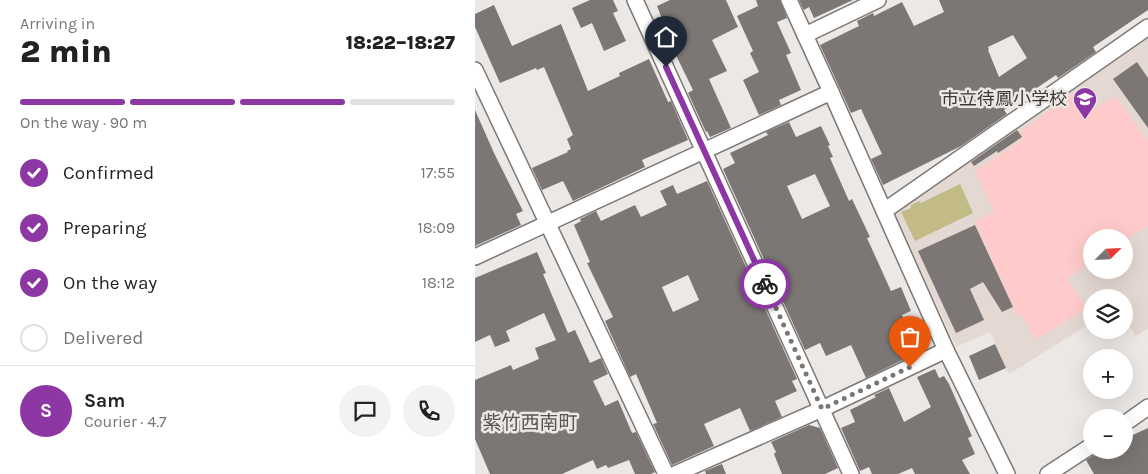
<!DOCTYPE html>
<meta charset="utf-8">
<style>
:root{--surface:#fff;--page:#f2f2f2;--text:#222;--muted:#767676;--line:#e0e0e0;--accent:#8d37a5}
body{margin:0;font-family:Karla,"Noto Sans JP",sans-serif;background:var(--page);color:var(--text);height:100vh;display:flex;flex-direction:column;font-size:19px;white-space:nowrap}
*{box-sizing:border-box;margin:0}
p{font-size:16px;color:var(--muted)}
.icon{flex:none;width:28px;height:28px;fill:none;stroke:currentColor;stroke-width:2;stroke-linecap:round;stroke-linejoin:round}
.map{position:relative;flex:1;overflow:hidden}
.details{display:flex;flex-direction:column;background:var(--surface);width:475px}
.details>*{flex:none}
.needle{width:32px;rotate:66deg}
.fabs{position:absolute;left:608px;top:229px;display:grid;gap:10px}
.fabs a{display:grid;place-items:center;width:50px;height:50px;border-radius:50%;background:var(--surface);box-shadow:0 5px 20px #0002;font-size:25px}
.pin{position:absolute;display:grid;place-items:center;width:42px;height:42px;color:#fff;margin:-51px -21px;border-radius:50% 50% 50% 0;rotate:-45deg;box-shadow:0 0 5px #0007}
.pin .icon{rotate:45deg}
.courier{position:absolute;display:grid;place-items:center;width:50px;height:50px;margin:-25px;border:4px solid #8d37a5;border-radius:50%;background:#fff;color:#222;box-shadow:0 1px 6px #0007}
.head em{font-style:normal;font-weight:800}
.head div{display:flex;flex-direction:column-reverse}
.head{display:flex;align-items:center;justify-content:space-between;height:85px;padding:0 20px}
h1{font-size:32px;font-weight:800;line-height:38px}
.bar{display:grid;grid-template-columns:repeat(4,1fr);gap:8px 5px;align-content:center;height:60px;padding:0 20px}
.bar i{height:6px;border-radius:4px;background:var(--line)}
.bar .active{background:var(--accent)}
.bar p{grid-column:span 4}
.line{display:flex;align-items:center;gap:12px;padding:0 20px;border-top:1px solid var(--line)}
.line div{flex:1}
.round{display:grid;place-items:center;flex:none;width:52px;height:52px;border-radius:26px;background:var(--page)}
ol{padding:0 20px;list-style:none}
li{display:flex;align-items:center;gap:15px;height:55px}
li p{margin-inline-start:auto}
li .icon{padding:5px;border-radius:50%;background:var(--accent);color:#fff;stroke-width:4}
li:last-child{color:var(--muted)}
li i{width:28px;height:28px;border:2px solid var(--line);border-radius:50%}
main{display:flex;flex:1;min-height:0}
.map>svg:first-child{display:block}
.built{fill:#e4d9d2;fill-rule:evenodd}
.green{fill:#fecaca}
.water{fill:#c3bb86}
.building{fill:#7c7775;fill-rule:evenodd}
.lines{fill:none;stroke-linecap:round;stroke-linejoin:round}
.street-casing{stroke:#7d7977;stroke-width:18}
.street{stroke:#fff;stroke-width:15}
.done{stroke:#797675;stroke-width:5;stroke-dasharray:0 9}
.route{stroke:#8d37a5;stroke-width:6}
.labels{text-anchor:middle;stroke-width:5;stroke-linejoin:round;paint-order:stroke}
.poi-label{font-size:18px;fill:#3b3938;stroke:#ece8e5;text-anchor:end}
.neighbourhood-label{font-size:19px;fill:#585552;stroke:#ece8e5}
</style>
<main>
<section class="details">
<div class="head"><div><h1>2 min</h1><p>Arriving in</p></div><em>18:22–18:27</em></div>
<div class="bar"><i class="active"></i><i class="active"></i><i class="active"></i><i></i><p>On the way · 90 m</p></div>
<ol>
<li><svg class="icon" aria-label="check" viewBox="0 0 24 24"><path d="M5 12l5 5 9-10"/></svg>Confirmed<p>17:55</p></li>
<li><svg class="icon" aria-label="check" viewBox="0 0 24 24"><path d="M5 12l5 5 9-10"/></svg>Preparing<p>18:09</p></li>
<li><svg class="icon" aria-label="check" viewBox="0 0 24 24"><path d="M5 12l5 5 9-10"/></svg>On the way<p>18:12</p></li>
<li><i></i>Delivered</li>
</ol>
<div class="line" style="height:90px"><b class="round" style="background:var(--accent);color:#fff">S</b><div><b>Sam</b><p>Courier · 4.7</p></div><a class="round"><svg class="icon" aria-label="chat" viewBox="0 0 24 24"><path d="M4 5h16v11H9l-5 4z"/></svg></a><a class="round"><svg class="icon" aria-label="phone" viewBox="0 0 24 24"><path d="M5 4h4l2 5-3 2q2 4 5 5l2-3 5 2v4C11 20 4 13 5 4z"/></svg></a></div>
</section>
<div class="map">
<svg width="673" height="474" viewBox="0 0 673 474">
<rect width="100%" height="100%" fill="#ece8e5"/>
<path class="built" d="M673,34V328L661,336L649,317V298H616V323L534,374L515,332L481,347L420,215L422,207ZM616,238H649V270H616Z"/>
<path class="green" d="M604,88L609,95L606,97L604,107L609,116L640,96L673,141V225L649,241V238H616V262L592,279L612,308L560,340L547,314L542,316L500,221L519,212L500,171L548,139L545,132Z"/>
<path class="water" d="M485,184L498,213L440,241L426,212L436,208V205L444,201L446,203Z"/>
<g class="building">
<path d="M115,0H138L143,11L138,13L151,41L129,51L117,23L106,28L97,8Z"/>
<path d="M195,0H251L263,27L237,40L252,71L234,79L256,128L235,137L232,131L231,132L213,93L218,90L193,39H195L182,6Z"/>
<path d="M281,0H305L312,18L302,22L316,53L311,55L326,90L304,100L306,105L284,115L268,80L284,72L275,53L278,51L262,16L283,6Z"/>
<path d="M324,0H378L339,18L334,7L329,10Z"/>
<path d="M464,0H673V10L618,47L621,52L583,78L581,75L529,110L532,114L486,146L408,185L396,159L407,154L386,109L376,113L345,45L384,26L382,21L398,13L399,16L427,2L439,26L469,12ZM538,35L552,58L524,77L513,50H514L513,47Z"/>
<path d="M19,5L37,46L86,24L113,91L145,76L144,73L174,59L193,102L196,101L213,140L167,160L170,167L98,201L88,181L67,190L57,168L93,152L92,151L96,149L92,139L98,135L69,67L62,70L61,68L25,83L0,27V14Z"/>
<path d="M662,62L673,78V128L638,79Z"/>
<path d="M0,110L19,153L48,211L41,214L46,225L0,246Z"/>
<path d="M314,122L321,137L346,126L355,145L353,146L358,157L355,158L374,201L377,199L395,237L392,238L416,291L426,287L436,311L427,315L444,352L391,378L376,345L351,356L345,343L330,350L248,169L260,163L255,153L293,135L291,132ZM340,174L355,206L327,219L312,186Z"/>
<path d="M542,130L547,137L523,153L522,151L499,166L496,162Z"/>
<path d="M232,181L322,379L317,381L322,391L300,401L307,417L275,431L265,408L229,424L239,446L197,465L178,424L182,423L161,374L155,377L130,321L138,317L112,263L115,262L99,225L106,221L105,219L121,211L126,221L160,205L166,217L192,205L185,191L198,185L202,194ZM213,275L224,300L198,312L187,287Z"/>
<path d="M500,225L538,307L527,312L508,282L495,289L509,320L481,333L443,251Z"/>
<path d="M62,252L71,273L68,274L93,333L100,330L115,363L126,358L133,374L118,381L130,406L143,400L157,433L161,432L180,472L176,474H160L154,460L133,468L131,465L122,469L118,460L87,474H15L0,439V380L36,365L38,370L64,359L60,348L81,340L69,313L31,331L35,341L20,347L15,335L0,342V278Z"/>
<path d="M520,344L531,368L504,380L494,356Z"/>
<path d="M460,369L464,378L469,376L474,384L497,436L493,438L500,454L487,460L495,474H440L437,468L423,474H397L394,467L385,471L366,428L380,422L375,410L401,397L399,395L414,388L429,422L456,407L442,377Z"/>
<path d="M334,425L345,428L363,468L350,474H307L299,454L301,452L296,442Z"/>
<path d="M673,428V474H619L611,460L627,450H649V439Z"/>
<path d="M247,464L251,474H231L230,471Z"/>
</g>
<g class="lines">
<g class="street-casing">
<g id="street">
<path d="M160,0L376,474"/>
<path d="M314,0L356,92L471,350L532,474"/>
<path d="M330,35L403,0"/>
<path d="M0,70L191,474"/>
<path d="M409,211L673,27"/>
<path d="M0,257L356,92"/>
<path d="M649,424L673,407"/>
<path d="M200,474L347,409L471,350"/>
<path d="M573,474L616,446"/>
</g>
</g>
<use href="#street" class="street"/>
</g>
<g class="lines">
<path class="done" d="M290,284L347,409L435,367"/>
<path class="route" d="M191,67L290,284"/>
</g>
<defs>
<g id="school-pin" transform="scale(1.25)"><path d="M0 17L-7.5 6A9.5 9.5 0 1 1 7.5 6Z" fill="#8d37a5" stroke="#ece8e5"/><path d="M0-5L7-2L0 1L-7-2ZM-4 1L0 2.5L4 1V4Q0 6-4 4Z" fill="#fff"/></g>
</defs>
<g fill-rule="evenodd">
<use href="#school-pin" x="610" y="99"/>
</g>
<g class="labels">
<g class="poi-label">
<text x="592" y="105">市立待鳳小学校</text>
</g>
<g class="neighbourhood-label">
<text x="55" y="429">紫竹西南町</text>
</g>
</g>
</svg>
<div class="fabs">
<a><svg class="needle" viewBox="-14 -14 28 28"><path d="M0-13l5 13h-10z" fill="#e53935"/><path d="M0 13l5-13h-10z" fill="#767676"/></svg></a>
<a><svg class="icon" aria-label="layers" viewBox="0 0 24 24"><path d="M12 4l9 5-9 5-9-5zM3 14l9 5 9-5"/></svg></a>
<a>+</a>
<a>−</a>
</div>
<div class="pin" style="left:435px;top:367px;background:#ea580c"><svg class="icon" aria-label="bag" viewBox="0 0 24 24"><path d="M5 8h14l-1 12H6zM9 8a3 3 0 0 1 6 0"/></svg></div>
<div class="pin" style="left:191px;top:67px;background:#1f2937"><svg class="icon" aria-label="home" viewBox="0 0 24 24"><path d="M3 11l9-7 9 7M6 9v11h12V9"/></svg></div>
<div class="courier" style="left:290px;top:284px"><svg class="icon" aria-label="bike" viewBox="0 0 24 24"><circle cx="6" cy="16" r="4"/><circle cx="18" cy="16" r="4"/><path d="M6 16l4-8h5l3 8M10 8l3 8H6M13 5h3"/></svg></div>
</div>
</main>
